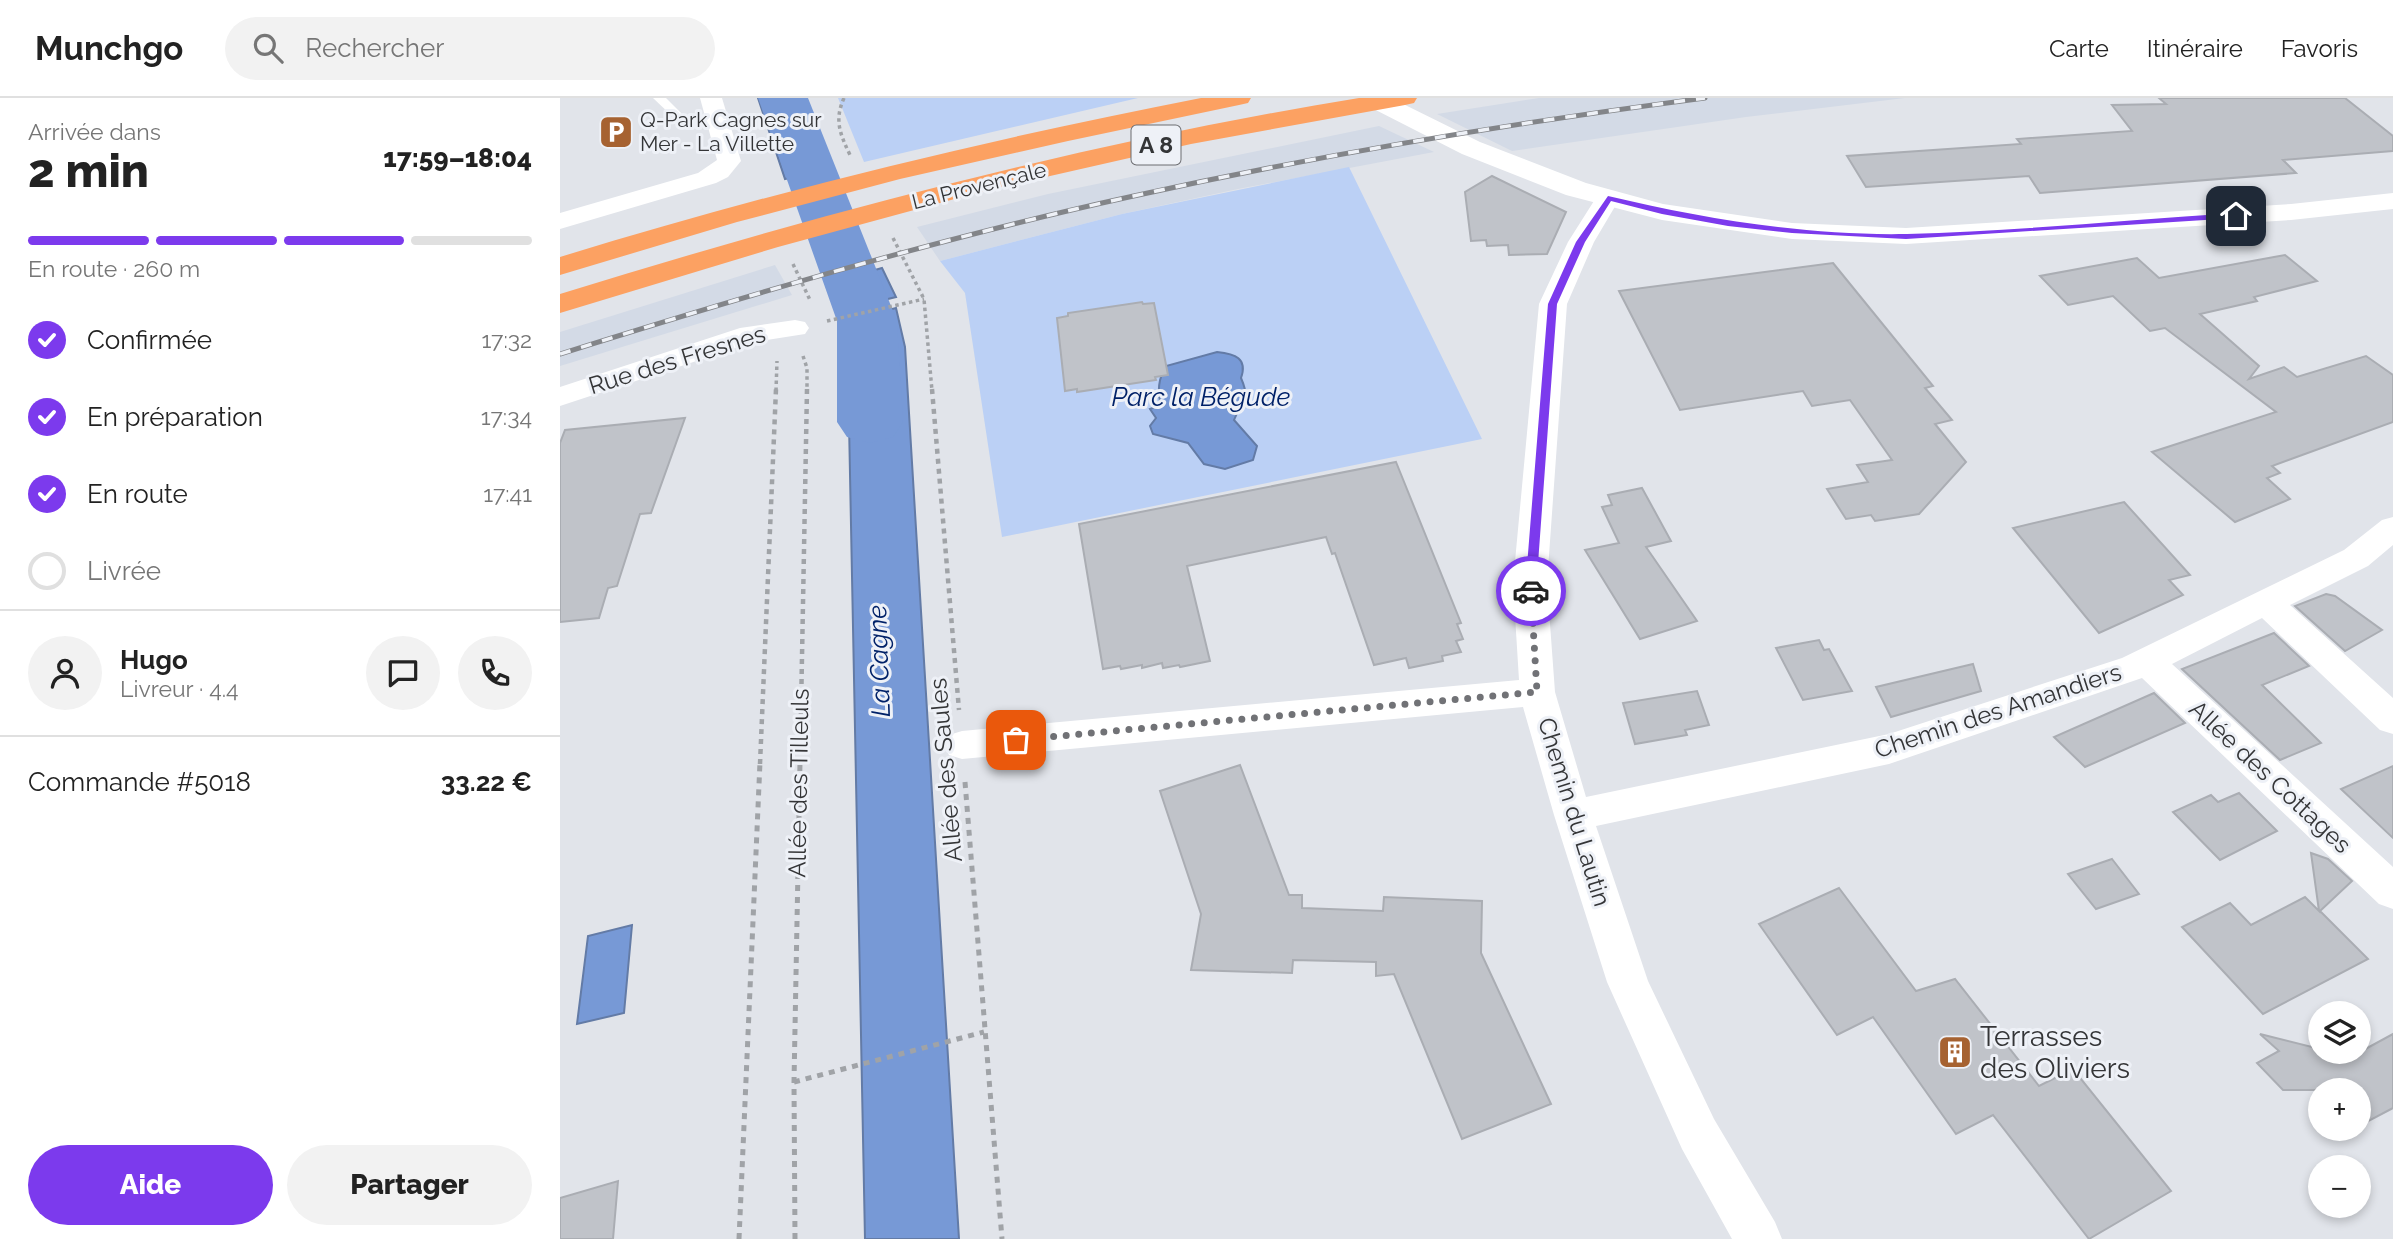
<!DOCTYPE html>
<html lang="fr">
<meta charset="utf-8">
<style>
:root{--surface:#fff;--page:#f2f2f2;--text:#222;--muted:#767676;--line:#e0e0e0;--accent:#7c3aed}
body{margin:0;font-family:Raleway,sans-serif;background:var(--page);color:var(--text);height:100vh;display:flex;flex-direction:column;font-size:26px;white-space:nowrap}
*{box-sizing:border-box;margin:0}
p{font-size:23px;color:var(--muted)}
.icon{flex:none;width:38px;height:38px;fill:none;stroke:currentColor;stroke-width:2;stroke-linecap:round;stroke-linejoin:round}
.map{position:relative;flex:1;overflow:hidden}
.drawer{display:flex;flex-direction:column;background:var(--surface);width:560px}
.drawer>*{flex:none}
.fabs{position:absolute;left:1748px;top:903px;display:grid;gap:14px}
.fabs a{display:grid;place-items:center;width:63px;height:63px;border-radius:50%;background:var(--surface);box-shadow:0 4px 10px #0003;font-size:35px}
.pin{position:absolute;display:grid;place-items:center;width:60px;height:60px;color:#fff;margin:-30px;border-radius:14px;box-shadow:0 4px 10px #0006}
.courier{position:absolute;display:grid;place-items:center;width:70px;height:70px;margin:-35px;border:5px solid #7c3aed;border-radius:50%;background:#fff;color:#222;box-shadow:0 2px 9px #0007}
.head em{font-style:normal;font-weight:800}
.head div{display:flex;flex-direction:column-reverse}
.head{display:flex;align-items:center;justify-content:space-between;height:119px;padding:0 28px}
h1{font-size:46px;font-weight:800;line-height:52px}
.bar{display:grid;grid-template-columns:repeat(4,1fr);gap:10px 7px;align-content:center;height:84px;padding:0 28px}
.bar i{height:9px;border-radius:5px;background:var(--line)}
.bar .current{background:var(--accent)}
.bar p{grid-column:span 4}
.line{display:flex;align-items:center;gap:18px;padding:0 28px;border-top:2px solid var(--line)}
.line div{flex:1}
.round{display:grid;place-items:center;flex:none;width:74px;height:74px;border-radius:37px;background:var(--page)}
ol{padding:0 28px;list-style:none}
li{display:flex;align-items:center;gap:21px;height:77px}
li p{margin-inline-start:auto}
li .icon{padding:7px;border-radius:50%;background:var(--accent);color:#fff;stroke-width:4}
li:last-child{color:var(--muted)}
li i{width:38px;height:38px;border:4px solid var(--line);border-radius:50%}
.primary-button{display:flex;gap:14px;margin-top:auto;padding:14px 28px}
.primary-button a{flex:1;height:80px;border-radius:42px;background:var(--accent);color:#fff;font-size:28px;font-weight:800;line-height:80px;text-align:center}
.primary-button a+a{background:var(--page);color:var(--text)}
header{display:flex;align-items:center;gap:42px;box-sizing:border-box;height:98px;padding:0 35px;background:var(--surface);border-bottom:2px solid var(--line)}
header strong{font-size:33px}
nav{display:flex;gap:38px;margin-inline-start:auto;font-size:24px}
.search{width:490px;height:63px;background:var(--page);display:flex;align-items:center;gap:18px;box-sizing:border-box;padding:0 24px;border-radius:38px;color:var(--muted);font-size:26px}
main{display:flex;flex:1;min-height:0}
.map>svg:first-child{display:block}
.built{fill:#d3dae6}
.green{fill:#bbd0f5}
.water{fill:#7799d6;stroke:#637ba6;stroke-width:2}
.lines{fill:none;stroke-linecap:round;stroke-linejoin:round}
.river{fill:#7799d6;fill-rule:evenodd}
.building{fill:#c0c3c9;stroke:#aaadb3;stroke-width:2}
.path-far2{stroke:#a0a3a7;stroke-width:3.5;stroke-dasharray:3.5 3.5;stroke-linecap:butt}
.path-far1{stroke:#a0a3a7;stroke-width:4.5;stroke-dasharray:5 5;stroke-linecap:butt}
.path{stroke:#a0a3a7;stroke-width:5;stroke-dasharray:6 6;stroke-linecap:butt}
.lane{fill:#fff;fill-rule:evenodd}
.street{fill:#fff;fill-rule:evenodd}
.secondary{fill:#fff;fill-rule:evenodd}
.highway{fill:#fca162;fill-rule:evenodd}
.rail-casing{stroke:#838589;stroke-width:5}
.rail{stroke:#eef1f7;stroke-width:3.5;stroke-dasharray:11;stroke-linecap:butt}
.route{fill:#7c3aed}
.done{stroke:#717276;stroke-width:7;stroke-dasharray:0 12.6}
.labels{text-anchor:middle;stroke-width:6;stroke-linejoin:round;paint-order:stroke}
.far-poi-label{font-size:21px;fill:#343537;stroke:#eef1f7;text-anchor:start}
.far-street-label{font-size:21px;fill:#343537;stroke:#eef1f7}
.shield{fill:#eef1f7;stroke:#6c6d71;stroke-width:2}
.shield-label{font-size:23px;font-weight:bold;fill:#343537}
.street-label{font-size:24px;fill:#343537;stroke:#eef1f7}
.water-label{font-size:26px;font-style:italic;fill:#002168;stroke:#eef1f7}
.near-poi-label{font-size:28px;fill:#343537;stroke:#eef1f7;text-anchor:start}
</style>
<header>
<strong>Munchgo</strong>
<div class="search"><svg class="icon" aria-label="search" viewBox="0 0 24 24"><circle cx="10" cy="10" r="6"/><path d="M15 15l6 6"/></svg>Rechercher</div>
<nav><a>Carte</a><a>Itinéraire</a><a>Favoris</a></nav>
</header>
<main>
<section class="drawer">
<div class="head"><div><h1>2 min</h1><p>Arrivée dans</p></div><em>17:59–18:04</em></div>
<div class="bar"><i class="current"></i><i class="current"></i><i class="current"></i><i></i><p>En route · 260 m</p></div>
<ol>
<li><svg class="icon" aria-label="check" viewBox="0 0 24 24"><path d="M5 12l5 5 9-10"/></svg>Confirmée<p>17:32</p></li>
<li><svg class="icon" aria-label="check" viewBox="0 0 24 24"><path d="M5 12l5 5 9-10"/></svg>En préparation<p>17:34</p></li>
<li><svg class="icon" aria-label="check" viewBox="0 0 24 24"><path d="M5 12l5 5 9-10"/></svg>En route<p>17:41</p></li>
<li><i></i>Livrée</li>
</ol>
<div class="line" style="height:126px"><a class="round"><svg class="icon" aria-label="person" viewBox="0 0 24 24"><circle cx="12" cy="8" r="4"/><path d="M4 21q1-7 8-7t8 7"/></svg></a><div><b>Hugo</b><p>Livreur · 4.4</p></div><a class="round"><svg class="icon" aria-label="chat" viewBox="0 0 24 24"><path d="M4 5h16v11H9l-5 4z"/></svg></a><a class="round"><svg class="icon" aria-label="phone" viewBox="0 0 24 24"><path d="M5 4h4l2 5-3 2q2 4 5 5l2-3 5 2v4C11 20 4 13 5 4z"/></svg></a></div>
<div class="line" style="height:91px"><div>Commande #5018</div><b>33.22 €</b></div>
<div class="primary-button"><a>Aide</a><a>Partager</a></div>
</section>
<div class="map">
<svg width="1833" height="1141" viewBox="0 0 1833 1141">
<rect width="100%" height="100%" fill="#e1e4ea"/>
<g class="built">
<path d="M979,0H1345L1186,19L952,53L877,16Z"/>
<path d="M819,28L874,54L678,91L562,116L380,163L357,129L488,96Z"/>
<path d="M215,167L232,197L0,268V234Z"/>
</g>
<g class="green">
<path d="M278,0H578L304,64Z"/>
<path d="M789,69L922,341L442,439L405,195L380,163L562,116Z"/>
</g>
<g class="water">
<path d="M198,0H242L267,71L225,81Z"/>
<path d="M322,170L336,199L283,212L276,183Z"/>
<path d="M336,210L345,249L399,1141H305L287,223Z"/>
<path d="M657,254C675,256 688,260 681,280C691,303 682,302 674,322L697,348L693,362L665,371L644,366L628,345L593,336L590,328L596,320L590,311L601,307C597,293 598,281 606,268Z"/>
<path d="M72,827L64,915L17,926L28,838Z"/>
</g>
<g class="lines">
<path class="river" d="M198,0H248L337,223L343,324L333,339L310,345L287,339L277,324V223Z"/>
</g>
<g class="building">
<path d="M1599,0H1785L1833,38V53L1723,62L1736,75L1480,95L1469,78L1306,89L1287,58L1461,46L1457,41L1572,33L1552,7L1606,6Z"/>
<path d="M932,78L1006,114L987,156L949,157L948,147L927,148L926,142L911,143L905,94Z"/>
<path d="M1725,157L1757,183L1694,199L1697,203L1640,216L1699,268L1689,281L1724,269L1737,279L1806,258L1833,277V324L1712,368L1720,375L1707,380L1730,401L1675,424L1592,354L1716,314L1605,230L1590,233L1553,198L1508,207L1480,178L1577,160L1599,180Z"/>
<path d="M1273,165L1373,288L1365,290L1392,322L1375,326L1406,364L1359,416L1315,423L1311,417L1286,421L1267,391L1308,384L1297,367L1332,362L1290,302L1252,308L1243,293L1120,312L1059,193Z"/>
<path d="M582,204L583,206L594,205L608,277L595,279L596,282L517,294V291L505,293L497,220L508,218V215Z"/>
<path d="M125,320L91,415L80,416L57,488L48,490L39,520L0,524V345L5,332Z"/>
<path d="M836,364L901,525L897,526L903,541L896,543L901,554L882,558L883,563L849,570L846,560L814,567L775,455L772,456L766,439L627,468L650,563L620,569L619,567L603,570L602,565L582,570V567L561,571L560,568L543,571L519,426Z"/>
<path d="M1082,390L1111,443L1086,449L1137,523L1080,541L1025,452L1059,445L1042,409L1052,407L1048,397Z"/>
<path d="M1564,404L1630,477L1609,482L1623,497L1539,535L1453,430Z"/>
<path d="M1766,496L1775,498L1822,532L1785,553L1735,508Z"/>
<path d="M1714,535L1749,568L1702,587L1761,645L1720,662L1622,571Z"/>
<path d="M1259,542L1264,552L1269,551L1292,593L1243,602L1216,550Z"/>
<path d="M1413,566L1421,593L1331,619L1316,589Z"/>
<path d="M1137,593L1149,627L1125,632L1127,637L1075,646L1063,605Z"/>
<path d="M1594,595L1625,625L1525,669L1494,639Z"/>
<path d="M680,667L729,797H742V810L823,813L824,799L922,803L921,855L991,1006L902,1041L834,876L816,878V864L733,862L732,875L631,872L641,816L600,693Z"/>
<path d="M1833,668V740L1781,691Z"/>
<path d="M1679,695L1717,733L1660,762L1613,714L1651,697L1658,704Z"/>
<path d="M1751,755L1768,761L1792,783L1760,813L1808,861L1703,916L1622,829L1670,805L1691,827L1745,799L1759,813Z"/>
<path d="M1552,761L1579,796L1536,811L1508,776Z"/>
<path d="M1279,790L1356,893L1395,881L1479,988L1513,971L1611,1093L1529,1141L1433,1017L1396,1036L1313,919L1277,937L1199,826Z"/>
<path d="M1700,936L1760,951V954L1779,956L1800,954L1833,936V1010L1801,1027L1799,992H1723L1697,965L1719,953Z"/>
<path d="M58,1083L53,1141H0V1100Z"/>
</g>
<g class="lines">
<g class="path-far2">
<path d="M284,0C274,22 280,36 290,57"/>
<path d="M333,140L364,201L372,293"/>
<path d="M233,166L250,202"/>
<path d="M267,223L364,201"/>
<path d="M243,258L247,270V293"/>
<path d="M216,293L217,263"/>
</g>
<g class="path-far1">
<path d="M372,291L399,612"/>
<path d="M200,666L216,291"/>
<path d="M240,666L247,291"/>
</g>
<g class="path">
<path d="M405,684L442,1141"/>
<path d="M234,984L424,934"/>
<path d="M179,1141L200,664"/>
<path d="M235,1141L234,984L240,664"/>
</g>
<path class="lane" d="M93,0H106L122,16L112,18Z"/>
<g class="street">
<path d="M140,0H162L181,63L168,79L156,85L0,131V115L138,75L157,62Z"/>
<path d="M1048,93L1057,95L1060,100L1034,144L1007,206L987,485L995,594L1026,699L1329,636L1562,560L1784,452L1822,422L1833,419V447L1808,468L1730,507L1833,600V636L1820,632L1702,520L1612,566L1833,769V811L1819,806L1582,580L1329,666L1036,728L1088,883L1154,1021L1215,1124L1222,1141H1172L1122,1051L1047,884L994,717L963,609L402,661L389,657L384,647L389,637L402,633L959,582L953,485L979,206L1008,144L1039,95Z"/>
<path d="M235,222L245,224L249,230L245,236L194,244L0,308V289L180,230Z"/>
</g>
<path class="secondary" d="M799,0H831L920,44L1026,85L1103,106L1232,125L1346,130L1731,106L1833,95V111L1731,122L1346,146L1232,141L1102,122L1006,97L902,56L802,5Z"/>
<g class="highway">
<path d="M641,0H691L688,5L679,7L508,43L340,81L177,124L0,177V159C211,94 425,42 641,0Z"/>
<path d="M799,0H857L854,5L845,7L631,46L424,93L218,149L0,215V196C262,115 528,44 799,0Z"/>
</g>
<g class="rail-casing">
<path id="rail" d="M0,256C188,197 377,141 569,99C760,57 951,25 1145,0"/>
</g>
<use href="#rail" class="rail"/>
</g>
<path class="route" d="M1048,98C1144,121 1249,138 1347,136C1457,133 1566,122 1676,115L1680,118L1676,120L1346,141L1232,135L1168,128L1102,116L1051,103L1025,144L997,206L976,493L971,497L965,493L988,206L1016,144Z"/>
<g class="lines">
<path class="done" d="M456,642L977,594L971,493"/>
</g>
<defs>
<g id="parking-square" transform="scale(1.75)"><rect x="-9" y="-9" width="18" height="18" rx="4" fill="#a66231" stroke="#eef1f7"/><path d="M-3.5-5.5H1a3.5 3.5 0 0 1 0 7H-1V5.5H-3.5ZM-1-3.4V-.6H.8a1.4 1.4 0 0 0 0-2.8Z" fill="#fff"/></g>
<g id="building-square" transform="scale(1.75)"><rect x="-9" y="-9" width="18" height="18" rx="4" fill="#a66231" stroke="#eef1f7"/><path d="M-4-6H4V6H1V3H-1V6H-4ZM-2.5-4.3h1.7v1.8h-1.7ZM.8-4.3h1.7v1.8H.8ZM-2.5-1h1.7V.8h-1.7ZM.8-1h1.7V.8H.8Z" fill="#fff"/></g>
</defs>
<g fill-rule="evenodd">
<use href="#parking-square" x="56" y="34"/>
<use href="#building-square" x="1395" y="954"/>
</g>
<g class="labels">
<g class="far-poi-label">
<text x="80" y="29">Q-Park Cagnes sur<tspan x="80" dy="24">Mer - La Villette</tspan></text>
</g>
<g class="far-street-label">
<text transform="translate(419 88) rotate(-14)" y="7">La Provençale</text>
</g>
<rect class="shield" x="571.5" y="27.5" width="49" height="39" rx="5"/>
<g class="shield-label">
<text x="596" y="55">A 8</text>
</g>
<g class="street-label">
<text transform="translate(117 262) rotate(-17)" y="8">Rue des Fresnes</text>
<text transform="translate(1438 613) rotate(-18)" y="8">Chemin des Amandiers</text>
<text transform="translate(386 672) rotate(-95)" y="8">Allée des Saules</text>
<text transform="translate(1710 679) rotate(43)" y="8">Allée des Cottages</text>
<text transform="translate(239 685) rotate(-89)" y="8">Allée des Tilleuls</text>
<text transform="translate(1014 714) rotate(73)" y="8">Chemin du Lautin</text>
</g>
<g class="water-label">
<text x="641" y="308">Parc la Bégude</text>
<text transform="translate(319 563) rotate(-92)" y="9">La Cagne</text>
</g>
<g class="near-poi-label">
<text x="1420" y="948">Terrasses<tspan x="1420" dy="32">des Oliviers</tspan></text>
</g>
</g>
</svg>
<div class="fabs">
<a><svg class="icon" aria-label="layers" viewBox="0 0 24 24"><path d="M12 4l9 5-9 5-9-5zM3 14l9 5 9-5"/></svg></a>
<a>+</a>
<a>−</a>
</div>
<div class="pin" style="left:456px;top:642px;background:#ea580c"><svg class="icon" aria-label="bag" viewBox="0 0 24 24"><path d="M5 8h14l-1 12H6zM9 8a3 3 0 0 1 6 0"/></svg></div>
<div class="pin" style="left:1676px;top:118px;background:#1f2937"><svg class="icon" aria-label="home" viewBox="0 0 24 24"><path d="M3 11l9-7 9 7M6 9v11h12V9"/></svg></div>
<div class="courier" style="left:971px;top:493px"><svg class="icon" aria-label="car" viewBox="0 0 24 24"><path d="M5 17H2v-5l4-1 3-4h7l3 4 3 1v5h-3M9 17h6M6 11h13"/><circle cx="7" cy="17" r="2"/><circle cx="17" cy="17" r="2"/></svg></div>
</div>
</main>
